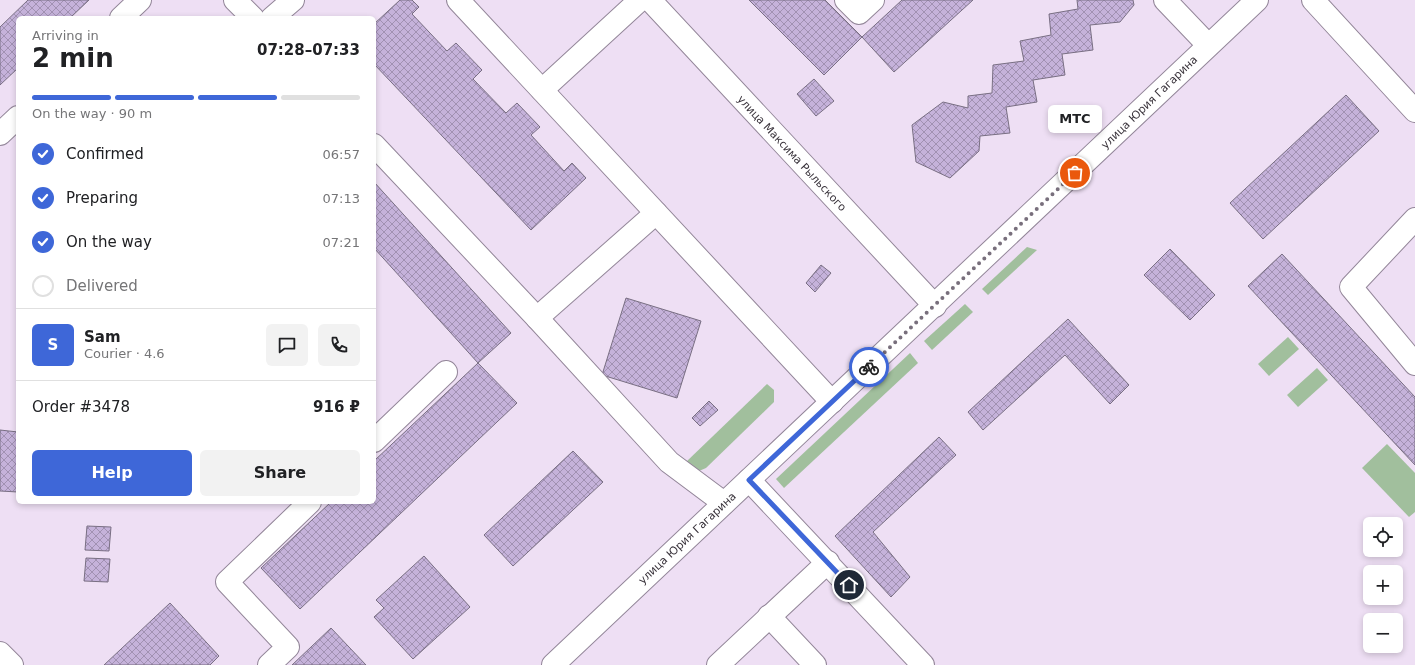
<!DOCTYPE html>
<meta charset="utf-8">
<style>
:root{--surface:#fff;--page:#f2f2f2;--text:#202124;--muted:#757577;--line:#e0e0e0;--accent:#3e67d8}
body{margin:0;font-family:"DejaVu Sans",sans-serif;background:var(--page);color:var(--text);height:100vh;display:flex;flex-direction:column;font-size:15px;white-space:nowrap}
*{box-sizing:border-box;margin:0}
p{font-size:13px;color:var(--muted)}
.icon{flex:none;width:22px;height:22px;fill:none;stroke:currentColor;stroke-width:2;stroke-linecap:round;stroke-linejoin:round}
.map{position:relative;flex:1;overflow:hidden}
.sheet{position:absolute;left:16px;top:16px;width:360px;height:488px;display:flex;flex-direction:column;background:var(--surface);border-radius:6px;box-shadow:0 2px 6px #0003}
.sheet>*{flex:none}
.controls{position:absolute;left:1363px;top:517px;display:grid;gap:8px}
.controls a{display:grid;place-items:center;width:40px;height:40px;border-radius:6px;background:var(--surface);box-shadow:0 2px 6px #0003;font-size:20px}
.pin{position:absolute;display:grid;place-items:center;width:34px;height:34px;color:#fff;margin:-17px;border:2px solid #fff;border-radius:50%;box-shadow:0 1px 4px #0007}
.courier{position:absolute;display:grid;place-items:center;width:40px;height:40px;margin:-20px;border:3px solid #3e67d8;border-radius:50%;background:#fff;color:#222;box-shadow:0 1px 5px #0007}
.bubble{position:absolute;height:28px;border-radius:6px;background:var(--surface);box-shadow:0 2px 6px #0003;font-size:13px;font-weight:700;line-height:28px;text-align:center}
.summary em{font-style:normal;font-weight:700}
.summary div{display:flex;flex-direction:column-reverse}
.summary{display:flex;align-items:center;justify-content:space-between;height:68px;padding:0 16px}
h1{font-size:26px;font-weight:700;line-height:30px}
.bar{display:grid;grid-template-columns:repeat(4,1fr);gap:6px 4px;align-content:center;height:48px;padding:0 16px}
.bar i{height:5px;border-radius:3px;background:var(--line)}
.bar .selected{background:var(--accent)}
.bar p{grid-column:span 4}
.line{display:flex;align-items:center;gap:10px;padding:0 16px;border-top:1px solid var(--line)}
.line div{flex:1}
.round{display:grid;place-items:center;flex:none;width:42px;height:42px;border-radius:6px;background:var(--page)}
ol{padding:0 16px;list-style:none}
li{display:flex;align-items:center;gap:12px;height:44px}
li p{margin-inline-start:auto}
li .icon{padding:4px;border-radius:50%;background:var(--accent);color:#fff;stroke-width:4}
li:last-child{color:var(--muted)}
li i{width:22px;height:22px;border:2px solid var(--line);border-radius:50%}
.primary-button{display:flex;gap:8px;margin-top:auto;padding:8px 16px}
.primary-button a{flex:1;height:46px;border-radius:6px;background:var(--accent);color:#fff;font-size:16px;font-weight:700;line-height:46px;text-align:center}
.primary-button a+a{background:var(--page);color:var(--text)}
.map>svg:first-child{display:block}
.green{fill:#a1bf9d}
.building{fill:url(#building-cross-hatch);stroke:#796f83}
.lines{fill:none;stroke-linecap:round;stroke-linejoin:round}
.minor-casing{stroke:#938699;stroke-width:24}
.major-casing{stroke:#938699;stroke-width:24}
.minor{stroke:#fff;stroke-width:22}
.major{stroke:#fff;stroke-width:22}
.done{stroke:#786f7c;stroke-width:4;stroke-dasharray:0 7.2}
.route{stroke:#3e67d8;stroke-width:5}
.labels{text-anchor:middle;stroke-width:3;stroke-linejoin:round;paint-order:stroke}
.street-label{font-size:11px;fill:#39333b;stroke:#fff}
</style>
<div class="map">
<svg width="1415" height="665" viewBox="0 0 1415 665">
<defs>
<pattern id="building-cross-hatch" width="8" height="8" patternUnits="userSpaceOnUse"><rect width="8" height="8" fill="#c5b2da"/><path d="M0 0l8 8M0 8l8-8" fill="none" stroke="#a191b2"/></pattern>
</defs>
<rect width="100%" height="100%" fill="#eedff4"/>
<g class="green">
<path d="M1027,247L1037,250L988,295L982,289Z"/>
<path d="M965,304L973,312L932,350L924,341Z"/>
<path d="M1288,337L1299,349L1269,376L1258,364Z"/>
<path d="M910,353L918,363L784,488L776,479Z"/>
<path d="M1317,368L1328,380L1298,407L1287,395Z"/>
<path d="M767,384L774,390V402L706,468L699,471L686,462Z"/>
<path d="M1387,444L1415,473V512L1409,517L1362,468Z"/>
</g>
<g class="building">
<path d="M28,0H89L70,18H18V68L0,85V27Z"/>
<path d="M400,0H412L419,7L412,14L447,51L456,43L482,70L473,79L506,113L517,103L540,127L531,135L564,171L572,163L586,178L531,230L374,64V24Z"/>
<path d="M749,0H825L862,37L824,75Z"/>
<path d="M902,0H973L894,72L862,37Z"/>
<path d="M1077,0H1133L1134,5L1120,22L1090,25L1093,50L1062,54L1065,75L1033,80L1037,102L1006,107L1010,133L980,136L979,151L950,178L916,162L912,125L943,102L968,108V96L992,93L993,65L1024,61L1020,41L1051,35L1049,14L1078,9Z"/>
<path d="M814,79L834,101L816,116L797,94Z"/>
<path d="M1346,95L1379,131L1263,239L1230,203Z"/>
<path d="M374,182L511,333L478,363L374,248Z"/>
<path d="M1170,249L1215,295L1190,320L1144,275Z"/>
<path d="M1282,254L1415,397V465L1248,286Z"/>
<path d="M821,265L831,273L815,292L806,283Z"/>
<path d="M626,298L701,321L677,398L602,375Z"/>
<path d="M1068,319L1129,385L1110,404L1065,355L983,430L968,412Z"/>
<path d="M478,363L517,403L300,609L261,568L331,502H374V461Z"/>
<path d="M709,401L718,410L700,426L692,418Z"/>
<path d="M0,430L18,432V492L0,491Z"/>
<path d="M939,437L956,455L873,532L910,577L891,597L835,536Z"/>
<path d="M573,451L603,482L513,566L484,535Z"/>
<path d="M87,526L111,527L109,551L85,550Z"/>
<path d="M424,556L470,607L413,659L374,617L384,608L376,600Z"/>
<path d="M86,558L110,559L108,582L84,581Z"/>
<path d="M170,603L219,656L210,665H104Z"/>
<path d="M331,628L366,665H292Z"/>
</g>
<g class="lines">
<g class="minor-casing">
<g id="minor">
<path d="M235,0L253,18"/>
<path d="M458,0L832,402"/>
<path d="M650,0L935,306"/>
<path d="M846,0L859,13L873,0"/>
<path d="M1165,0L1208,45"/>
<path d="M1313,0L1415,111"/>
<path d="M121,18L140,0"/>
<path d="M272,18L293,0"/>
<path d="M542,90L640,0"/>
<path d="M0,134L18,117"/>
<path d="M374,145L537,318L669,462L724,503"/>
<path d="M1415,219L1351,287L1415,364"/>
<path d="M537,318L656,213"/>
<path d="M374,441L446,372"/>
<path d="M749,480L923,665"/>
<path d="M769,616L815,665"/>
<path d="M0,653L12,665"/>
<path d="M269,665L288,647L227,582L310,502"/>
<path d="M718,665L828,562"/>
</g>
</g>
<g class="major-casing">
<path id="major" d="M553,665L1257,0"/>
</g>
<use href="#minor" class="minor"/>
<use href="#major" class="major"/>
</g>
<g class="lines">
<path class="done" d="M869,367L1075,173"/>
<path class="route" d="M849,585L749,480L869,367"/>
</g>
<g class="labels">
<g class="street-label">
<text transform="translate(1149 102) rotate(-44)" y="4">улица Юрия Гагарина</text>
<text transform="translate(792 153) rotate(47)" y="4">улица Максима Рыльского</text>
<text transform="translate(687 538) rotate(-43)" y="4">улица Юрия Гагарина</text>
</g>
</g>
</svg>
<div class="controls">
<a><svg class="icon" aria-label="locate" viewBox="0 0 24 24"><circle cx="12" cy="12" r="6"/><path d="M12 2v4M12 18v4M2 12h4M18 12h4"/></svg></a>
<a>+</a>
<a>−</a>
</div>
<div class="pin" style="left:1075px;top:173px;background:#ea580c"><svg class="icon" aria-label="bag" viewBox="0 0 24 24"><path d="M5 8h14l-1 12H6zM9 8a3 3 0 0 1 6 0"/></svg></div>
<div class="pin" style="left:849px;top:585px;background:#1f2937"><svg class="icon" aria-label="home" viewBox="0 0 24 24"><path d="M3 11l9-7 9 7M6 9v11h12V9"/></svg></div>
<div class="courier" style="left:869px;top:367px"><svg class="icon" aria-label="bike" viewBox="0 0 24 24"><circle cx="6" cy="16" r="4"/><circle cx="18" cy="16" r="4"/><path d="M6 16l4-8h5l3 8M10 8l3 8H6M13 5h3"/></svg></div>
<div class="bubble" style="left:1048px;top:105px;width:54px">МТС</div>
<section class="sheet">
<div class="summary"><div><h1>2 min</h1><p>Arriving in</p></div><em>07:28–07:33</em></div>
<div class="bar"><i class="selected"></i><i class="selected"></i><i class="selected"></i><i></i><p>On the way · 90 m</p></div>
<ol>
<li><svg class="icon" aria-label="check" viewBox="0 0 24 24"><path d="M5 12l5 5 9-10"/></svg>Confirmed<p>06:57</p></li>
<li><svg class="icon" aria-label="check" viewBox="0 0 24 24"><path d="M5 12l5 5 9-10"/></svg>Preparing<p>07:13</p></li>
<li><svg class="icon" aria-label="check" viewBox="0 0 24 24"><path d="M5 12l5 5 9-10"/></svg>On the way<p>07:21</p></li>
<li><i></i>Delivered</li>
</ol>
<div class="line" style="height:72px"><b class="round" style="background:var(--accent);color:#fff">S</b><div><b>Sam</b><p>Courier · 4.6</p></div><a class="round"><svg class="icon" aria-label="chat" viewBox="0 0 24 24"><path d="M4 5h16v11H9l-5 4z"/></svg></a><a class="round"><svg class="icon" aria-label="phone" viewBox="0 0 24 24"><path d="M5 4h4l2 5-3 2q2 4 5 5l2-3 5 2v4C11 20 4 13 5 4z"/></svg></a></div>
<div class="line" style="height:52px"><div>Order #3478</div><b>916 ₽</b></div>
<div class="primary-button"><a>Help</a><a>Share</a></div>
</section>
</div>
